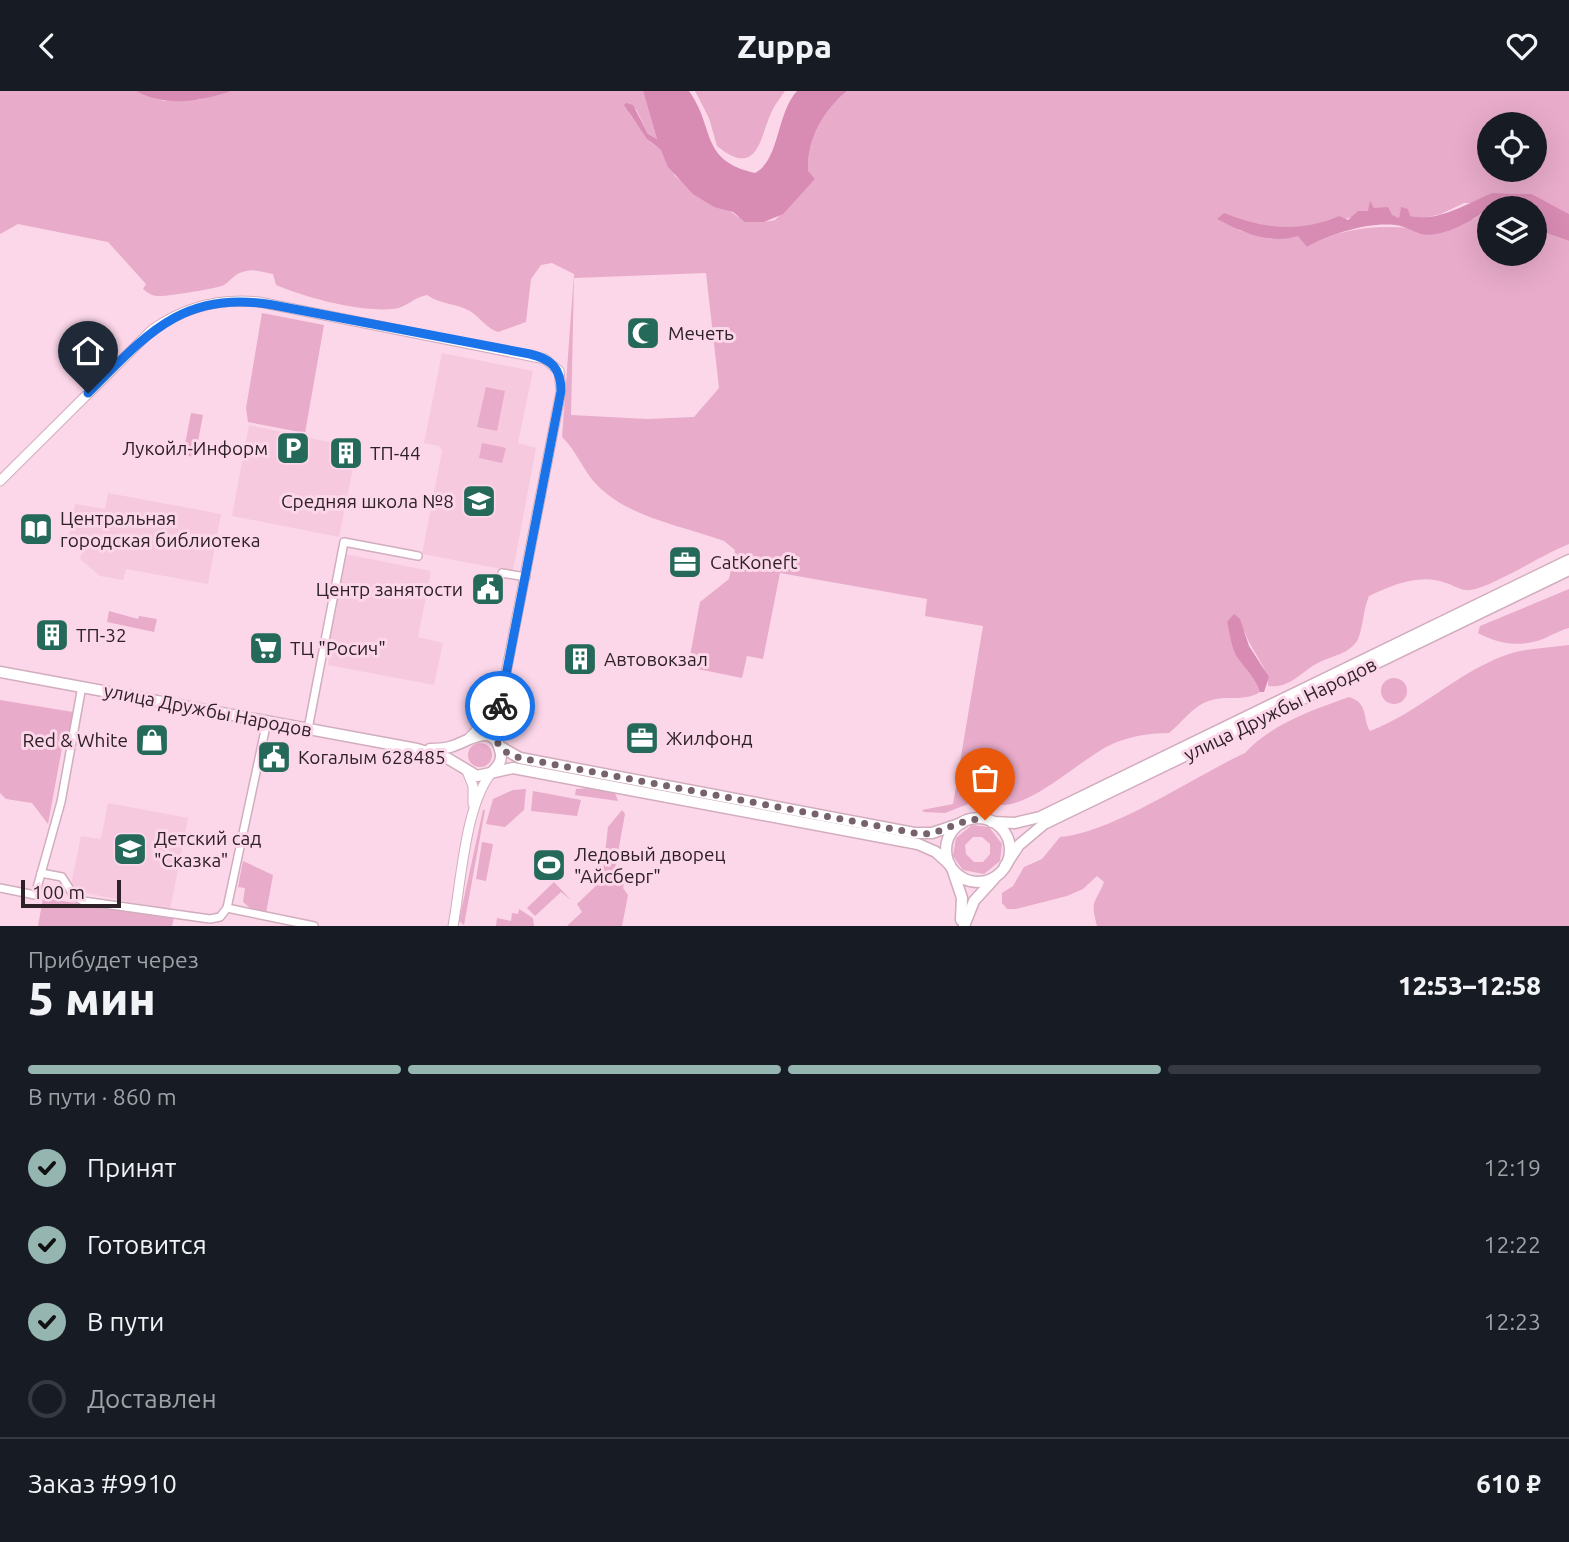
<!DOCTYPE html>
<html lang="ru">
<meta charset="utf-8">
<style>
:root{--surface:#171b24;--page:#20242c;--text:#f1f3f6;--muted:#9ea1a6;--line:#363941;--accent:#95b5b0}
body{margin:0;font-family:Ubuntu,sans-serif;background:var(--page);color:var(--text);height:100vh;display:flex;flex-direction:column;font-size:26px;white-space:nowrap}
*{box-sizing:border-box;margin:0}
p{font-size:23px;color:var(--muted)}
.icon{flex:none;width:38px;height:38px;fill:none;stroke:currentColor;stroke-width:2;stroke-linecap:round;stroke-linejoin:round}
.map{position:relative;height:835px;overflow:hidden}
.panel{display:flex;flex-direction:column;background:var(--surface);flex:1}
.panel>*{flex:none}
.fabs{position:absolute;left:1477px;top:21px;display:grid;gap:14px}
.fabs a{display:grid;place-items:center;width:70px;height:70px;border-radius:50%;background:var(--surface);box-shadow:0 7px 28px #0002;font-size:35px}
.scale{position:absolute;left:21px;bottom:18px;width:100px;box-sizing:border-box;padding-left:7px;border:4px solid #2e2128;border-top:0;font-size:19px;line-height:24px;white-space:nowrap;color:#2e2128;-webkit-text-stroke:5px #fcd7e9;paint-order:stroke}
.pin{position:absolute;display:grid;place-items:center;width:60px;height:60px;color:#fff;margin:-72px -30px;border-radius:50% 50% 50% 0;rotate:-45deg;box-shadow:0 0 7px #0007}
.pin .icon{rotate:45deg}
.courier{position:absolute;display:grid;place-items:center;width:70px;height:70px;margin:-35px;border:5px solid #1a73e8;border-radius:50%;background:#fff;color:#222;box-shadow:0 2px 9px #0007}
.overview em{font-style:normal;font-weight:800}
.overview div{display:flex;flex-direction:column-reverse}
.overview{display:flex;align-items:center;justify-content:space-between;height:119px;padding:0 28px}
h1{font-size:46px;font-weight:800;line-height:52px}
.bar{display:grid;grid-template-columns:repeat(4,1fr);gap:10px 7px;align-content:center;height:84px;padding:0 28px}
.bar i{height:9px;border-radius:5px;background:var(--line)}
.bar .current{background:var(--accent)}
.bar p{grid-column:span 4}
.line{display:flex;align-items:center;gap:18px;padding:0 28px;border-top:2px solid var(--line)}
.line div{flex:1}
ol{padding:0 28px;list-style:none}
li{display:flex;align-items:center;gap:21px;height:77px}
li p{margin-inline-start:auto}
li .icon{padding:7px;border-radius:50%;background:var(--accent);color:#111;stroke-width:4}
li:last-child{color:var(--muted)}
li i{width:38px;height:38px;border:4px solid var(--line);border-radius:50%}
header{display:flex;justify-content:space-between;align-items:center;height:91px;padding:0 28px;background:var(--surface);font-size:32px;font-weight:800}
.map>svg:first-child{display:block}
.built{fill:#f6c9df}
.green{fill:#e8abca;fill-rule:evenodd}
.water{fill:#d88bb3}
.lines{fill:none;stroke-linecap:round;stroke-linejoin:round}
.minor-casing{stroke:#d1adbe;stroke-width:10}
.tertiary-casing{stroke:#d1adbe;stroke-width:11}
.secondary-casing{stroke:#d1adbe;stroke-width:13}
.minor{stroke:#fff;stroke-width:7}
.tertiary{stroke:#fff;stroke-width:9}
.secondary{stroke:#fff;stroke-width:10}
.done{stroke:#76616c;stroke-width:7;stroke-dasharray:0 12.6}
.route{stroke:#1a73e8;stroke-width:9}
.labels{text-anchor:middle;stroke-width:6;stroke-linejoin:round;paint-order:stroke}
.poi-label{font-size:19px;fill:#2e2128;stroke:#fcd7e9;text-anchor:start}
.street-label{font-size:19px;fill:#2e2128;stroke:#fcd7e9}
</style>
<header><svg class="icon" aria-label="back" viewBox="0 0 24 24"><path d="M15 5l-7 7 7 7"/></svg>Zuppa<svg class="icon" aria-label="heart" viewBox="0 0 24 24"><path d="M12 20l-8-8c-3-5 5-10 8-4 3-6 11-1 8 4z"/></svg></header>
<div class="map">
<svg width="1569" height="835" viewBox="0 0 1569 835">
<rect width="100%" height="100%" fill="#fcd7e9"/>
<g class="built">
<path d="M442,262L533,280L518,352L536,357L513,480L422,463L442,360L439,355L424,352Z"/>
<path d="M249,334L357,357L339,446L232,425Z"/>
<path d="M108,402L221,423L208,493L126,478L123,489L100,485L80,468L82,461L76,459L77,453L68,451L75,413L105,418Z"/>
<path d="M345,463L431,480L418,546L443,552L434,594L328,574L329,566L326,565Z"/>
<path d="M108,712L188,727L170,819L75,800L71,794L81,745L101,748Z"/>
</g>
<g class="green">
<path d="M0,0H136L164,10L199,9L231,0H643L657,48L648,43L636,18L629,22L650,51L661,59L675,85L714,116L726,117L738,126L764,131L775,129L815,88L808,81C807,48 823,20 847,0H1569V123L1532,103L1492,102L1474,112H1464L1441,123L1420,128L1409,125L1401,117L1399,128L1374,117L1370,111L1369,120C1337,133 1284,143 1250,132L1238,139L1270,148L1298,144L1307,156C1338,138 1374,134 1409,137C1429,139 1454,131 1474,128L1482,122L1489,123V163H1535V138L1569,150V453C1543,463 1494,495 1471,499C1460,500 1456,495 1446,492C1420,482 1392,494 1369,505C1363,519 1363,537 1358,548C1351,563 1330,565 1316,573C1300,582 1289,598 1268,595C1270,578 1250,559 1245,541L1227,531L1237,565L1255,588L1260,601C1244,611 1230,604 1212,609C1193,614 1184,630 1169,642C1148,642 1125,646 1106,656C1079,671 1031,715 1002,714C994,714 988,711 981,708L945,722L924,721L922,719L953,713L983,535L925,525L927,508L780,482L763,568L747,565L742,587L688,576L700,511L729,488L735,459L724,450C681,434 631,428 597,394C583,380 577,360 562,346L574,183L552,172L541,174L531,188L526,231L498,241C486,237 481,227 470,220C456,212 441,214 427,204C414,206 406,217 393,218C358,221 308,207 276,194L273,183C264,181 254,178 246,180C233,183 233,188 224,194C220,197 165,206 158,205C152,205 148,202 143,198L146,193L108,151L18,133L0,143ZM1489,33H1535V79H1489ZM706,182L719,297L694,326L647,328L571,324L574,187Z"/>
<path d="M695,0H785C781,6 776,12 773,18C760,42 760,90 717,55L709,27Z"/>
<path d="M262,222L324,234L305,342L248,331L246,317Z"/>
<path d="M486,296L505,300L497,340L477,336Z"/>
<path d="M191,322L203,324L195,366L183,364Z"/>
<path d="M482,352L506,357L502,372L479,367Z"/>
<path d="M1569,498V537C1557,540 1548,547 1537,550C1516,556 1497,552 1478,542L1480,535Z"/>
<path d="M109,520L138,528L139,525L157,528L154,541L107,531Z"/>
<path d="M1569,554V835H1097C1090,808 1095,814 1104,791L1097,785L1083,798L1067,805L1016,818H1007L1002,812V802L1013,795L1024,776L1042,768L1060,746C1110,743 1195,685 1245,662C1271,633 1313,619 1349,606C1369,612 1362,627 1370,640C1420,621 1456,582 1506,564C1524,557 1549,557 1569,554Z"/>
<circle cx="1394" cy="600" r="13"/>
<path d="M0,609L73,621L69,646H64L48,733L32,712L6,708L0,702Z"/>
<circle cx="480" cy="664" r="12"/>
<path d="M591,697L615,702L618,710L575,704L576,698Z"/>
<path d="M526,698L524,719L505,736L486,733L493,708L513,699Z"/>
<path d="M533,700L581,709L577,725L531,720Z"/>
<path d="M483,719H485L464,834L459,830Z"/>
<path d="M622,719L625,723L614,783L625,786L623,797L628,804L622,835H567L582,821L577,813L602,789L608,736Z"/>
<path d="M972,734L989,736L1002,753L1000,770L984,783L963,779L953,765L956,747ZM973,746H982L990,753V763L983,771H974L966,763L965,754Z"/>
<path d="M482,751L493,753L486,790L476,788Z"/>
<path d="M243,770L273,784L266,822L252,819L243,811L245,797L238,796Z"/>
<path d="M554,791L571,809L561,801L535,825L527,817Z"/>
<path d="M43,807L174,827L172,835H38Z"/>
<path d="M519,818L533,827L534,835H496L497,827L511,830L512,822L518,823Z"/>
</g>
<g class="water">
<path d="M136,0H231C200,11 166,16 136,0Z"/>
<path d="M643,0H689C716,38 699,69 755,82C780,69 776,23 797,0H847C823,20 807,48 808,80L815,88L783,123L764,131H745L733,121L714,116L693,103L668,76L661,59L647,48L624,14L626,12L633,14L648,43L657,48Z"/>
<path d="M1492,102L1532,103L1569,123V150L1535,138V117H1489V123L1482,122C1467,133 1439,147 1421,143C1412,140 1405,135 1395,134C1368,131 1330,143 1307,156L1298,145C1269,154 1242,141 1217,128L1224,122C1263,138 1301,142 1339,125L1348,129L1358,120H1368L1370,110L1374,117L1388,116L1392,124L1399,127L1401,116L1408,118L1410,125C1437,132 1468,112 1492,102Z"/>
<path d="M1234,523L1240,528L1249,555L1269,586L1264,601H1260C1255,586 1246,578 1237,566C1231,556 1230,542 1227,531Z"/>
</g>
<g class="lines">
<g class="minor-casing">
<g id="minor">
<path d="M502,482L526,486"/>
<path d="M308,638L344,451L418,465"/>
<path d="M41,782L62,786L74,805L83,810L210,828L220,826L227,817L267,630"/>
<path d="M0,797L35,804L61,711L82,595"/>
<path d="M227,817L314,835"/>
</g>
</g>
<g class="tertiary-casing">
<g id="tertiary">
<path d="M0,390L152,239C184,216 220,207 259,211L545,268L559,280L561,300L497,628V652"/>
<path d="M469,647L487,628L497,608"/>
<path d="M467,680L473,695V713"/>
<path d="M453,835C461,793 465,711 493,680"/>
</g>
</g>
<g class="secondary-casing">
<g id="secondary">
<path d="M0,581L417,658L447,667L477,685L513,677L918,753L936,761L950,774"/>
<path d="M499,655L520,667L914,742H932L962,732"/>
<path d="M430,658C438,658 445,658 453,655C468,650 494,631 500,659C503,668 499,674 493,680"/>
<circle cx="978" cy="759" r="32"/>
<path d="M992,731L1015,732L1040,726L1569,469"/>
<path d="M1005,775L1019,754L1044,733L1569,479"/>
<path d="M953,780L962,807L961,829"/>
<path d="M964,835L974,810L994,788"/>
</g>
</g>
<use href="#minor" class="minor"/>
<use href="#tertiary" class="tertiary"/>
<use href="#secondary" class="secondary"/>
</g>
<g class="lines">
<path class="done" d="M500,615L496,635L498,653L506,661L520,667L920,743C943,744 962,725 985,729"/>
<path class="route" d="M88,302C146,244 183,198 273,214L530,263C551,268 561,277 561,300L500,615"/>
</g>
<defs>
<g id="mosque-square" transform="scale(1.75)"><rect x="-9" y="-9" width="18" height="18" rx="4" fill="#25695b" stroke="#fcd7e9"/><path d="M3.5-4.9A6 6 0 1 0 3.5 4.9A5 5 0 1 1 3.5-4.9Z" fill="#fff"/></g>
<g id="parking-square" transform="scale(1.75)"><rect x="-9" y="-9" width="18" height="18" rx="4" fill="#25695b" stroke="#fcd7e9"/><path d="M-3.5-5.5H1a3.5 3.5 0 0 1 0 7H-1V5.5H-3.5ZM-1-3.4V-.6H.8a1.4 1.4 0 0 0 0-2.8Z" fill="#fff"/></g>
<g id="building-square" transform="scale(1.75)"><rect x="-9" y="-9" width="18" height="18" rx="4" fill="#25695b" stroke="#fcd7e9"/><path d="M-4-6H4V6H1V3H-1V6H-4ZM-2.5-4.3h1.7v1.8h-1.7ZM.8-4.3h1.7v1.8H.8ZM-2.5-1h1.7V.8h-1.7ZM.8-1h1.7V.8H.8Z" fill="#fff"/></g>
<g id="school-square" transform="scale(1.75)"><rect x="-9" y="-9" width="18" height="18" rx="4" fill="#25695b" stroke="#fcd7e9"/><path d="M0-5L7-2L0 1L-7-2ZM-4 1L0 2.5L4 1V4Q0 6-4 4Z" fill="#fff"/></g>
<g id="library-square" transform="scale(1.75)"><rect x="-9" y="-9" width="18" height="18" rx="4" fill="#25695b" stroke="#fcd7e9"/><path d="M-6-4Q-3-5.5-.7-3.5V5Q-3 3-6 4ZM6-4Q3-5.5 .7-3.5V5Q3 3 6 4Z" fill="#fff"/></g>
<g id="office-square" transform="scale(1.75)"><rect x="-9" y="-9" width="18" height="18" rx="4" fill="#25695b" stroke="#fcd7e9"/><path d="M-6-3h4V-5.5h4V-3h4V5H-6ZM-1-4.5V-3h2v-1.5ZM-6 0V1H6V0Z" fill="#fff"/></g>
<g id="civic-square" transform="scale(1.75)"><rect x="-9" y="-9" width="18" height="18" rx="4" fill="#25695b" stroke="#fcd7e9"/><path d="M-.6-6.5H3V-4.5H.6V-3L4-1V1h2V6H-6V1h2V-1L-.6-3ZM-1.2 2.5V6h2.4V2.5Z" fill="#fff"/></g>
<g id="supermarket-square" transform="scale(1.75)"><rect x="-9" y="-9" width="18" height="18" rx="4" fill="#25695b" stroke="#fcd7e9"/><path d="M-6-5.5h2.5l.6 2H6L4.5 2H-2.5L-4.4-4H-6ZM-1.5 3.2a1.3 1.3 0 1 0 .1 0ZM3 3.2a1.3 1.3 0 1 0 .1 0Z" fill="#fff"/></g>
<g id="shop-square" transform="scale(1.75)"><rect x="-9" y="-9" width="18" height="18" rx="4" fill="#25695b" stroke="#fcd7e9"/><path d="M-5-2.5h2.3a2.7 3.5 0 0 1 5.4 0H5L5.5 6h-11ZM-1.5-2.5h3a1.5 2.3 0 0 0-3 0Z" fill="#fff"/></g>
<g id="stadium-square" transform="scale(1.75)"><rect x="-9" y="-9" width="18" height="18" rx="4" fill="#25695b" stroke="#fcd7e9"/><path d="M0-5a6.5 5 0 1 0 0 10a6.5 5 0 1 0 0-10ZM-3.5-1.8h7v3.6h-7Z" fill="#fff"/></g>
</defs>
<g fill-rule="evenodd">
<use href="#mosque-square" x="643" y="242"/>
<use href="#parking-square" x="293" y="357"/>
<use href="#building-square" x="346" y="362"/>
<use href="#school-square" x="479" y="410"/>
<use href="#library-square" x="36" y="438"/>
<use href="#office-square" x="685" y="471"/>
<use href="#civic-square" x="488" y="498"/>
<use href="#building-square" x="52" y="544"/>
<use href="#supermarket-square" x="266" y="557"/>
<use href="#building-square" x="580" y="568"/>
<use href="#office-square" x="642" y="647"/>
<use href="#shop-square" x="152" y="649"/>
<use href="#civic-square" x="274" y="666"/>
<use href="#school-square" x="130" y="758"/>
<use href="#stadium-square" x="549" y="774"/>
</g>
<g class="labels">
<g class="poi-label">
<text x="668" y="249">Мечеть</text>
<text x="268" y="364" text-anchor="end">Лукойл-Информ</text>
<text x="370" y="369">ТП-44</text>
<text x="454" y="417" text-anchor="end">Средняя школа №8</text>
<text x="60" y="434">Центральная<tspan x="60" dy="22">городская библиотека</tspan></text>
<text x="710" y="478">CatKoneft</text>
<text x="463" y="505" text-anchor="end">Центр занятости</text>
<text x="76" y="551">ТП-32</text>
<text x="290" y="564">ТЦ "Росич"</text>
<text x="604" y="575">Автовокзал</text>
<text x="666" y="654">Жилфонд</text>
<text x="128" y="656" text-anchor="end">Red &amp; White</text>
<text x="298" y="673">Когалым 628485</text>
<text x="154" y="754">Детский сад<tspan x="154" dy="22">"Сказка"</tspan></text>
<text x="574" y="770">Ледовый дворец<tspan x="574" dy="22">"Айсберг"</tspan></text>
</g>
<g class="street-label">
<text transform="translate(1280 618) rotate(-26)" y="7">улица Дружбы Народов</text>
<text transform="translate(208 619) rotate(11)" y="7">улица Дружбы Народов</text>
</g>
</g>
</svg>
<div class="fabs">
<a><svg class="icon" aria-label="locate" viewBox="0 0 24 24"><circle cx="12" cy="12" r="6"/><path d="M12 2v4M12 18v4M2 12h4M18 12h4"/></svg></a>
<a><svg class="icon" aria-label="layers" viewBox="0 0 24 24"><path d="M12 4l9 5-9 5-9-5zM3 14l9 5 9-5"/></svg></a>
</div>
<div class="scale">100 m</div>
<div class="pin" style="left:985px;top:729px;background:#ea580c"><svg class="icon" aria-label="bag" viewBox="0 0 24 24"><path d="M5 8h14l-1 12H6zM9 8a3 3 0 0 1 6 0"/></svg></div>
<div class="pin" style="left:88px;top:302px;background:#1f2937"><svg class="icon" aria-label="home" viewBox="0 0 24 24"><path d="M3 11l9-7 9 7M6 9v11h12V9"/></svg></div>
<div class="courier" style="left:500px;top:615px"><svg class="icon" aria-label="bike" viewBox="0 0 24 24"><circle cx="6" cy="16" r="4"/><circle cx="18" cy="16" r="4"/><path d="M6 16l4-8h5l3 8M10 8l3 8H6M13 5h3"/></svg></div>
</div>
<section class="panel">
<div class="overview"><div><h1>5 мин</h1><p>Прибудет через</p></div><em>12:53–12:58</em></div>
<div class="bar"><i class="current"></i><i class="current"></i><i class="current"></i><i></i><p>В пути · 860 m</p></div>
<ol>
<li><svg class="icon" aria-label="check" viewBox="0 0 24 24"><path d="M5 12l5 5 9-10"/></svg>Принят<p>12:19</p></li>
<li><svg class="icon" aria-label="check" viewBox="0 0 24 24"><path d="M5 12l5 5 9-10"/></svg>Готовится<p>12:22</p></li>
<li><svg class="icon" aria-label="check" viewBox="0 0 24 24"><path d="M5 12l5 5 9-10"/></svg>В пути<p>12:23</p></li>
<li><i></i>Доставлен</li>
</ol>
<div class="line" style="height:91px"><div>Заказ #9910</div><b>610 ₽</b></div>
</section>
